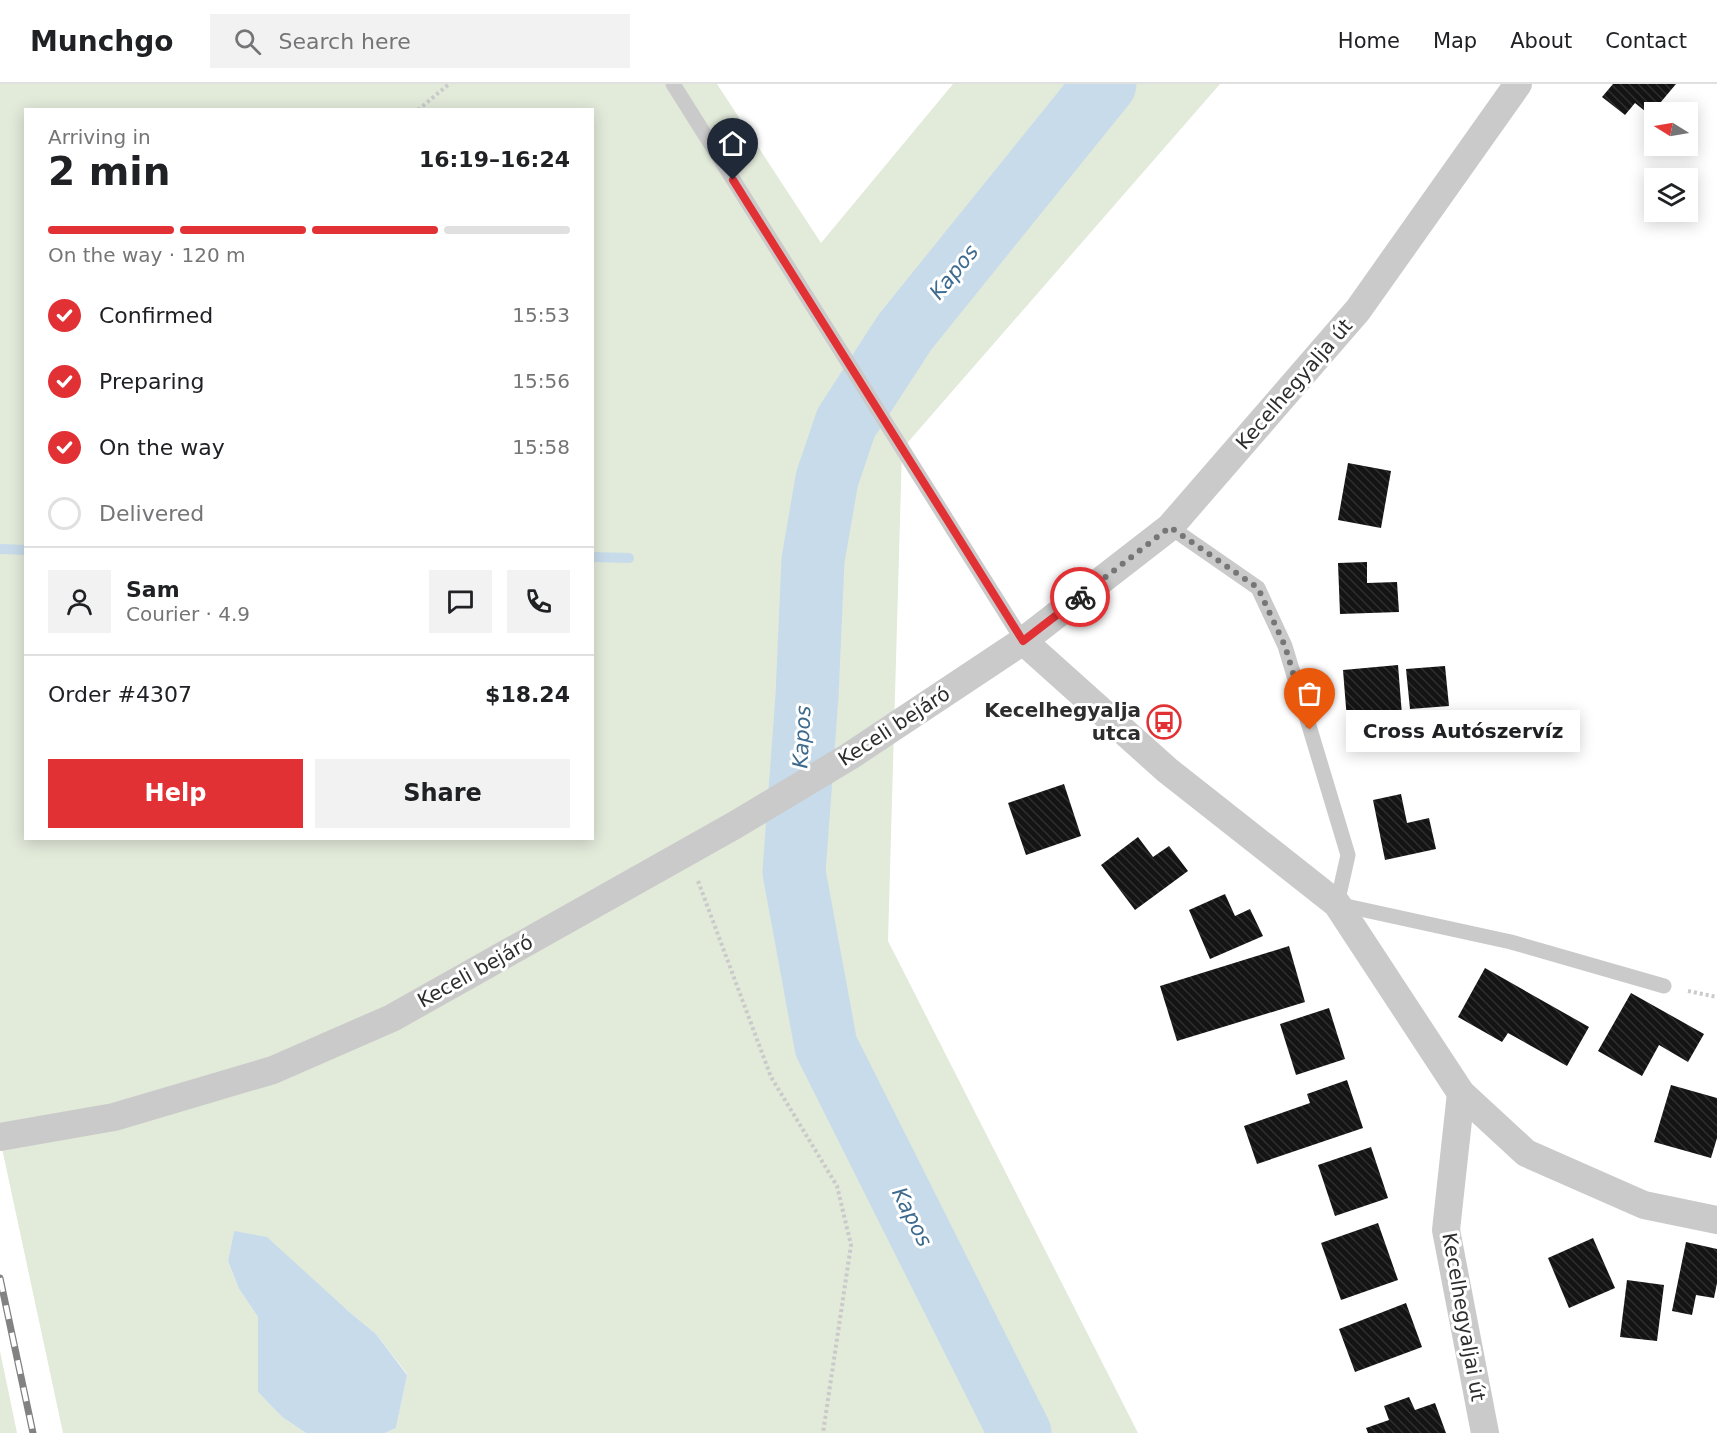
<!DOCTYPE html>
<meta charset="utf-8">
<style>
:root{--surface:#fff;--page:#f2f2f2;--text:#202124;--muted:#757577;--line:#e0e0e0;--accent:#e23135}
body{margin:0;font-family:"DejaVu Sans",sans-serif;background:var(--page);color:var(--text);height:100vh;display:flex;flex-direction:column;font-size:22px;white-space:nowrap}
*{box-sizing:border-box;margin:0}
p{font-size:20px;color:var(--muted)}
.icon{flex:none;width:33px;height:33px;fill:none;stroke:currentColor;stroke-width:2;stroke-linecap:round;stroke-linejoin:round}
.map{position:relative;flex:1;overflow:hidden}
.panel{position:absolute;left:24px;top:24px;width:570px;height:732px;display:flex;flex-direction:column;background:var(--surface);border-radius:0px;box-shadow:0 3px 15px #0003}
.panel>*{flex:none}
.needle{width:39px;rotate:281deg}
.buttons{position:absolute;left:1644px;top:18px;display:grid;gap:12px}
.buttons a{display:grid;place-items:center;width:54px;height:54px;border-radius:0px;background:var(--surface);box-shadow:0 3px 15px #0003;font-size:30px}
.pin{position:absolute;display:grid;place-items:center;width:51px;height:51px;color:#fff;margin:-62px -26px;border-radius:50% 50% 50% 0;rotate:-45deg;box-shadow:0 0 6px #0007}
.pin .icon{rotate:45deg}
.courier{position:absolute;display:grid;place-items:center;width:60px;height:60px;margin:-30px;border:4px solid #e23135;border-radius:50%;background:#fff;color:#222;box-shadow:0 2px 8px #0007}
.bubble{position:absolute;height:42px;border-radius:0px;background:var(--surface);box-shadow:0 3px 15px #0003;font-size:20px;font-weight:800;line-height:42px;text-align:center}
.summary em{font-style:normal;font-weight:800}
.summary div{display:flex;flex-direction:column-reverse}
.summary{display:flex;align-items:center;justify-content:space-between;height:102px;padding:0 24px}
h1{font-size:39px;font-weight:800;line-height:45px}
.bar{display:grid;grid-template-columns:repeat(4,1fr);gap:9px 6px;align-content:center;height:72px;padding:0 24px}
.bar i{height:8px;border-radius:4px;background:var(--line)}
.bar .on{background:var(--accent)}
.bar p{grid-column:span 4}
.line{display:flex;align-items:center;gap:15px;padding:0 24px;border-top:2px solid var(--line)}
.line div{flex:1}
.round{display:grid;place-items:center;flex:none;width:63px;height:63px;border-radius:0px;background:var(--page)}
ol{padding:0 24px;list-style:none}
li{display:flex;align-items:center;gap:18px;height:66px}
li p{margin-inline-start:auto}
li .icon{padding:6px;border-radius:50%;background:var(--accent);color:#fff;stroke-width:4}
li:last-child{color:var(--muted)}
li i{width:33px;height:33px;border:3px solid var(--line);border-radius:50%}
.cta{display:flex;gap:12px;margin-top:auto;padding:12px 24px}
.cta a{flex:1;height:69px;border-radius:0px;background:var(--accent);color:#fff;font-size:24px;font-weight:800;line-height:69px;text-align:center}
.cta a+a{background:var(--page);color:var(--text)}
header{display:flex;align-items:center;gap:36px;box-sizing:border-box;height:84px;padding:0 30px;background:var(--surface);border-bottom:2px solid var(--line)}
header strong{font-size:28px}
nav{display:flex;gap:33px;margin-inline-start:auto;font-size:21px}
.search{width:420px;height:54px;background:var(--page);display:flex;align-items:center;gap:15px;box-sizing:border-box;padding:0 21px;border-radius:0px;color:var(--muted);font-size:22px}
.map>svg:first-child{display:block}
.green{fill:#e2eada;fill-rule:evenodd}
.water{fill:#c7dbea}
.lines{fill:none;stroke-linecap:round;stroke-linejoin:round}
.stream{stroke:#c7dbea;stroke-width:10}
.river{stroke:#c7dbea;stroke-width:63}
.building{fill:url(#building-back-hatch)}
.path{stroke:#cacaca;stroke-width:4;stroke-dasharray:3 3;stroke-linecap:butt}
.service{stroke:#cacaca;stroke-width:15}
.minor{stroke:#cacaca;stroke-width:28}
.rail-casing{stroke:#828282;stroke-width:7}
.rail{stroke:#fff;stroke-width:4.5;stroke-dasharray:14;stroke-linecap:butt}
.done{stroke:#767676;stroke-width:6;stroke-dasharray:0 10.8}
.route{stroke:#e23135;stroke-width:8}
.labels{text-anchor:middle;stroke-width:6;stroke-linejoin:round;paint-order:stroke}
.street-label{font-size:20px;fill:#2d2d2d;stroke:#fff}
.poi-label{font-size:20px;font-weight:bold;fill:#2d2d2d;stroke:#fff;text-anchor:end}
.water-label{font-size:21px;font-style:italic;fill:#3d6a8d;stroke:#fff}
</style>
<header>
<strong>Munchgo</strong>
<div class="search"><svg class="icon" aria-label="search" viewBox="0 0 24 24"><circle cx="10" cy="10" r="6"/><path d="M15 15l6 6"/></svg>Search here</div>
<nav><a>Home</a><a>Map</a><a>About</a><a>Contact</a></nav>
</header>
<div class="map">
<svg width="1717" height="1349" viewBox="0 0 1717 1349">
<defs>
<pattern id="building-back-hatch" width="6" height="6" patternUnits="userSpaceOnUse" patternTransform="scale(1.5)"><rect width="6" height="6" fill="#141414"/><path d="M-1 5l2 2M0 0l6 6M5-1l2 2" fill="none" stroke="#2e2e2e"/></pattern>
</defs>
<rect width="100%" height="100%" fill="#fff"/>
<g class="green">
<path d="M0,0H717L821,159L953,0H1220L902,365L888,857L1138,1349H385L396,1344L407,1290L376,1250L347,1226L234,1147L228,1177L239,1205L258,1233V1308L282,1333L306,1349H63L0,1055ZM26,26H592V754H26Z"/>
<path d="M0,1267L17,1349H0Z"/>
</g>
<path class="water" d="M234,1147L267,1153L347,1226L376,1250L407,1291L396,1344L385,1349H306L282,1333L258,1308V1233L239,1205L228,1177Z"/>
<g class="lines">
<g class="stream">
<path d="M0,465L26,466"/>
<path d="M592,473L629,474"/>
<path d="M793,476H813"/>
</g>
<path class="river" d="M1020,1349L826,962L794,788L807,612L813,476L827,395L846,339L905,248L1105,0"/>
</g>
<g class="building">
<path d="M1613,0H1676L1650,31L1635,19L1625,31L1602,13Z"/>
<path d="M1348,379L1391,387L1381,444L1338,436Z"/>
<path d="M1367,478V499L1397,498L1399,528L1340,530L1338,479Z"/>
<path d="M1398,581L1402,631L1347,636L1343,586Z"/>
<path d="M1445,582L1449,622L1410,625L1406,585Z"/>
<path d="M1064,700L1081,752L1026,771L1008,719Z"/>
<path d="M1401,710L1407,739L1429,734L1436,765L1385,776L1373,716Z"/>
<path d="M1138,753L1153,773L1169,762L1188,787L1135,826L1101,781Z"/>
<path d="M1225,810L1235,832L1250,825L1263,852L1210,875L1189,826Z"/>
<path d="M1289,862L1305,918L1177,957L1160,902Z"/>
<path d="M1485,884L1589,943L1567,982L1508,949L1502,958L1458,933Z"/>
<path d="M1631,909L1704,950L1688,978L1659,961L1642,992L1598,967Z"/>
<path d="M1329,924L1345,975L1296,991L1280,940Z"/>
<path d="M1347,996L1363,1044L1257,1080L1244,1042L1310,1019L1307,1010Z"/>
<path d="M1671,1001L1717,1014V1054L1711,1074L1654,1058Z"/>
<path d="M1371,1063L1388,1114L1335,1132L1318,1081Z"/>
<path d="M1378,1139L1398,1196L1341,1216L1321,1159Z"/>
<path d="M1593,1154L1615,1204L1569,1224L1548,1174Z"/>
<path d="M1686,1158L1717,1165V1199L1714,1214L1696,1211L1692,1231L1672,1227Z"/>
<path d="M1627,1196L1664,1201L1657,1257L1620,1253Z"/>
<path d="M1406,1219L1422,1263L1355,1288L1339,1245Z"/>
<path d="M1409,1313L1415,1326L1435,1319L1446,1349H1368L1366,1344L1389,1336L1384,1322Z"/>
</g>
<g class="lines">
<g class="path">
<path d="M418,26L449,0"/>
<path d="M698,797L771,993L837,1102L851,1161L823,1349"/>
<path d="M1688,907L1717,913"/>
</g>
<g class="service">
<path d="M673,0C789,186 908,371 1023,557"/>
<path d="M1170,443L1258,504L1285,562L1348,771L1337,820L1511,858L1664,902"/>
</g>
<g class="minor">
<path d="M1023,557L1167,686L1337,820L1461,1009L1526,1069L1644,1121L1717,1136"/>
<path d="M1461,1009L1446,1146L1485,1349"/>
<path d="M0,1053L114,1033L273,986L392,934L735,741L850,672L1023,557L1170,443L1358,226L1518,0"/>
</g>
<g class="rail-casing">
<path id="rail" d="M0,1194L33,1349"/>
</g>
<use href="#rail" class="rail"/>
</g>
<g class="lines">
<path class="done" d="M1080,513L1170,443L1258,504L1285,562L1310,646"/>
<path class="route" d="M733,96C830,250 927,403 1023,557L1080,513"/>
</g>
<defs>
<g id="bus-ring" transform="scale(1.725)"><circle r="9.5" fill="#fff" stroke="#e23135" stroke-width="1.5"/><path d="M-5-6H5V4H4V6H2V4H-2V6H-4V4H-5ZM-3.5-4V0h7V-4ZM-3.5 1.2v1.5H-2V1.2ZM2 1.2v1.5H3.5V1.2Z" fill="#e23135"/></g>
</defs>
<g fill-rule="evenodd">
<use href="#bus-ring" x="1164" y="638"/>
</g>
<g class="labels">
<g class="street-label">
<text transform="translate(1294 300) rotate(-49)" y="7">Kecelhegyalja út</text>
<text transform="translate(894 642) rotate(-33)" y="7">Keceli bejáró</text>
<text transform="translate(475 887) rotate(-29)" y="7">Keceli bejáró</text>
<text transform="translate(1464 1233) rotate(80)" y="7">Kecelhegyaljai út</text>
</g>
<g class="poi-label">
<text x="1141" y="633">Kecelhegyalja<tspan x="1141" dy="23">utca</tspan></text>
</g>
<g class="water-label">
<text transform="translate(954 188) rotate(-51)" y="7">Kapos</text>
<text transform="translate(802 653) rotate(-87)" y="7">Kapos</text>
<text transform="translate(912 1133) rotate(63)" y="7">Kapos</text>
</g>
</g>
</svg>
<div class="buttons">
<a><svg class="needle" viewBox="-14 -14 28 28"><path d="M0-13l5 13h-10z" fill="#e53935"/><path d="M0 13l5-13h-10z" fill="#757577"/></svg></a>
<a><svg class="icon" aria-label="layers" viewBox="0 0 24 24"><path d="M12 4l9 5-9 5-9-5zM3 14l9 5 9-5"/></svg></a>
</div>
<div class="pin" style="left:1310px;top:646px;background:#ea580c"><svg class="icon" aria-label="bag" viewBox="0 0 24 24"><path d="M5 8h14l-1 12H6zM9 8a3 3 0 0 1 6 0"/></svg></div>
<div class="pin" style="left:733px;top:96px;background:#1f2937"><svg class="icon" aria-label="home" viewBox="0 0 24 24"><path d="M3 11l9-7 9 7M6 9v11h12V9"/></svg></div>
<div class="courier" style="left:1080px;top:513px"><svg class="icon" aria-label="bike" viewBox="0 0 24 24"><circle cx="6" cy="16" r="4"/><circle cx="18" cy="16" r="4"/><path d="M6 16l4-8h5l3 8M10 8l3 8H6M13 5h3"/></svg></div>
<div class="bubble" style="left:1346px;top:626px;width:234px">Cross Autószervíz</div>
<section class="panel">
<div class="summary"><div><h1>2 min</h1><p>Arriving in</p></div><em>16:19–16:24</em></div>
<div class="bar"><i class="on"></i><i class="on"></i><i class="on"></i><i></i><p>On the way · 120 m</p></div>
<ol>
<li><svg class="icon" aria-label="check" viewBox="0 0 24 24"><path d="M5 12l5 5 9-10"/></svg>Confirmed<p>15:53</p></li>
<li><svg class="icon" aria-label="check" viewBox="0 0 24 24"><path d="M5 12l5 5 9-10"/></svg>Preparing<p>15:56</p></li>
<li><svg class="icon" aria-label="check" viewBox="0 0 24 24"><path d="M5 12l5 5 9-10"/></svg>On the way<p>15:58</p></li>
<li><i></i>Delivered</li>
</ol>
<div class="line" style="height:108px"><a class="round"><svg class="icon" aria-label="person" viewBox="0 0 24 24"><circle cx="12" cy="8" r="4"/><path d="M4 21q1-7 8-7t8 7"/></svg></a><div><b>Sam</b><p>Courier · 4.9</p></div><a class="round"><svg class="icon" aria-label="chat" viewBox="0 0 24 24"><path d="M4 5h16v11H9l-5 4z"/></svg></a><a class="round"><svg class="icon" aria-label="phone" viewBox="0 0 24 24"><path d="M5 4h4l2 5-3 2q2 4 5 5l2-3 5 2v4C11 20 4 13 5 4z"/></svg></a></div>
<div class="line" style="height:78px"><div>Order #4307</div><b>$18.24</b></div>
<div class="cta"><a>Help</a><a>Share</a></div>
</section>
</div>
